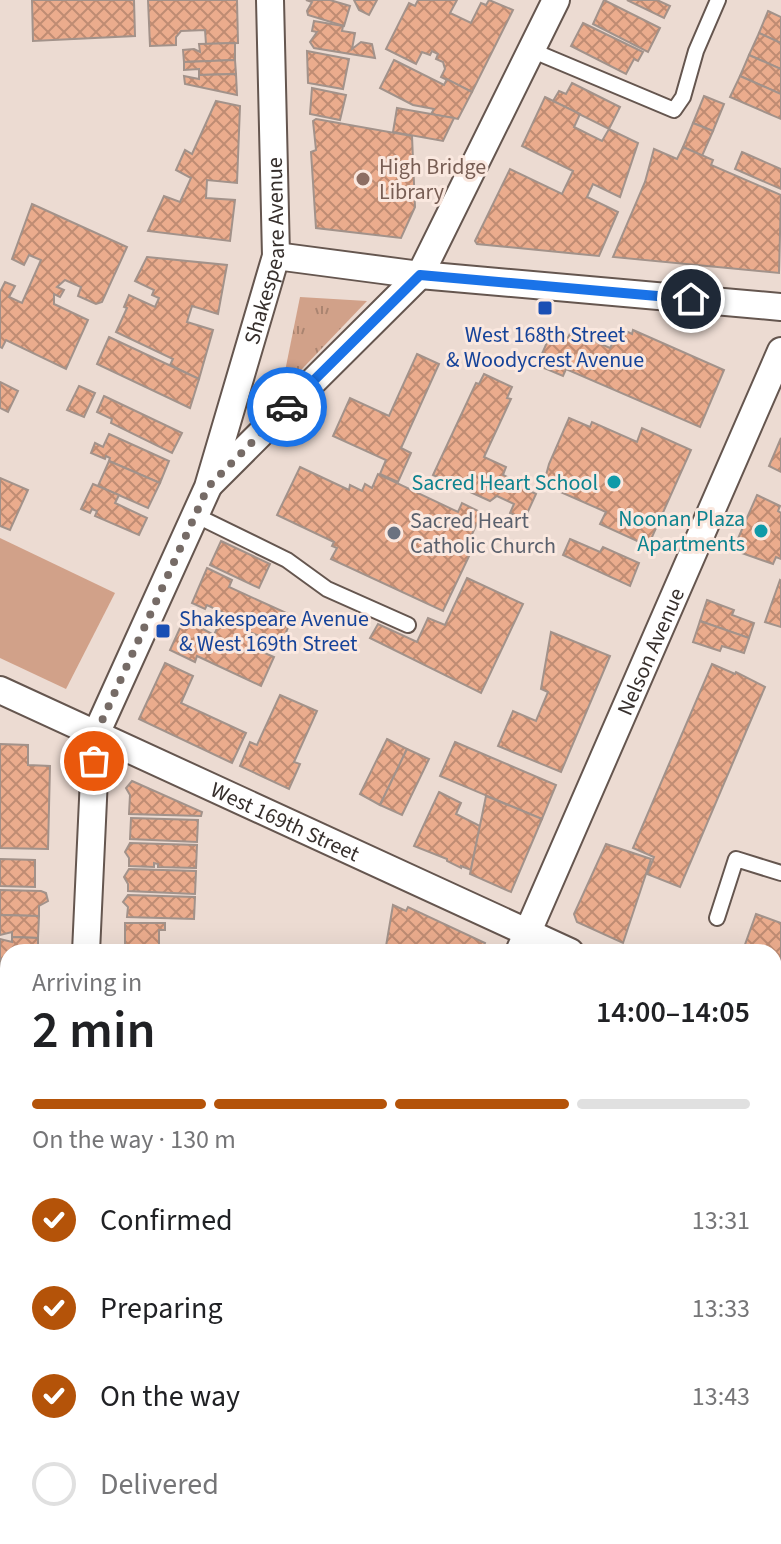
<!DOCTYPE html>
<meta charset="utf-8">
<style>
:root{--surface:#fff;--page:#f2f2f2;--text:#202124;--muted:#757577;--line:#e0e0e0;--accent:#b45309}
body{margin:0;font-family:"Source Sans 3",sans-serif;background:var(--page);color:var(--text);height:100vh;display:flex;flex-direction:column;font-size:30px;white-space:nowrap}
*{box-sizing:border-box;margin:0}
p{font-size:26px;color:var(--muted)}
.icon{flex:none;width:44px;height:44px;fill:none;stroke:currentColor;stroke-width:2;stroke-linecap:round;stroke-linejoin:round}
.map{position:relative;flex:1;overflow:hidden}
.details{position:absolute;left:0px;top:944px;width:782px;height:600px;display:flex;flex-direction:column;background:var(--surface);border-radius:24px 24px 0 0;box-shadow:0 8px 32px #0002}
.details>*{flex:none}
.pin{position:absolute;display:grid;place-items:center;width:68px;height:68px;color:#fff;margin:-34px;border:4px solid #fff;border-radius:50%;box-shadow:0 2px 8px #0007}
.courier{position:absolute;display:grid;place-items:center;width:80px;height:80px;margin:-40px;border:6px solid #1a73e8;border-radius:50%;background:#fff;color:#222;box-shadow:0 2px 10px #0007}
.summary em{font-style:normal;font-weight:600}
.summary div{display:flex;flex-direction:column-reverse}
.summary{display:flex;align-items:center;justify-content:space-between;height:136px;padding:0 32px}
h1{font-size:52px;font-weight:600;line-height:60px}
.bar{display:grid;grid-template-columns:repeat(4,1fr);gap:12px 8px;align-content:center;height:96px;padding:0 32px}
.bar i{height:10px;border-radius:6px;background:var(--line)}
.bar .on{background:var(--accent)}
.bar p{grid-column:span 4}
ol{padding:0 32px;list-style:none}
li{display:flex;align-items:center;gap:24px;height:88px}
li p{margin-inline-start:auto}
li .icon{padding:8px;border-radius:50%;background:var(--accent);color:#fff;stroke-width:4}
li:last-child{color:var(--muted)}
li i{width:44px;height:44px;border:4px solid var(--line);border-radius:50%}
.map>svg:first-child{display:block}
.green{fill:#d1a189}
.park{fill:url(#park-tufts)}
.building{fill:url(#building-cross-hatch);stroke:#a2928a;stroke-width:2}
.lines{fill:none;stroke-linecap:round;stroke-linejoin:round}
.lane-casing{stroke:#65564f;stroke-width:18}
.street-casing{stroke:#65564f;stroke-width:30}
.secondary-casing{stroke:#65564f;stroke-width:42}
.lane{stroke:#fff;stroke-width:14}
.street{stroke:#fff;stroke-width:26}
.secondary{stroke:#fff;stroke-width:38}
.done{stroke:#766b66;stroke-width:8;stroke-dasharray:0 14.4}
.route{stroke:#1a73e8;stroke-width:10}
.education-dot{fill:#8d6e63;stroke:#fae8df;stroke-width:3}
.transit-dot{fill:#1a4fb4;stroke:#fae8df;stroke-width:3}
.culture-dot{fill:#0f9aa8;stroke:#fae8df;stroke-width:3}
.worship-dot{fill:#6b7280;stroke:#fae8df;stroke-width:3}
.labels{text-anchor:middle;stroke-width:6;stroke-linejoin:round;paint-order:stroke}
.education-label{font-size:22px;fill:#785e54;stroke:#fae8df;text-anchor:start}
.street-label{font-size:22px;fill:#362f2c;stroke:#fae8df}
.transit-label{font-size:22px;fill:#164399;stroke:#fae8df}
.culture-label{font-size:22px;fill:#0d838f;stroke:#fae8df;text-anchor:end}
.worship-label{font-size:22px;fill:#5b616d;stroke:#fae8df;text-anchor:start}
</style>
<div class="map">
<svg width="781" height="1544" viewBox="0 0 781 1544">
<defs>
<pattern id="park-tufts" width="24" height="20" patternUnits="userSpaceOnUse" patternTransform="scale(2)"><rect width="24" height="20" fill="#d1a189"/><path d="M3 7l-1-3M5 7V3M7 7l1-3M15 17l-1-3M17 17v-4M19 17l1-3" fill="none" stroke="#aa8470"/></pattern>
<pattern id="building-cross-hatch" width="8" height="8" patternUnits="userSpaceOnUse" patternTransform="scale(2)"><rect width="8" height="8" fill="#ebac8d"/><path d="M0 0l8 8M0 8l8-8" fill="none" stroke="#bf8c73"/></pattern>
</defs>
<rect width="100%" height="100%" fill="#ecdbd2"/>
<path class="green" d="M0,538L115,593L66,689L0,658Z"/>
<path class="park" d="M300,297L367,301L281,391Z"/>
<g class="building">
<path d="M32,0H134L135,36L33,41Z"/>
<path d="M148,0H237L238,43L206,44L205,30L181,31L176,37V45L150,46Z"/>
<path d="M306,0H330L350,6L344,26L308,15L307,11L312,2Z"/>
<path d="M354,0H377L369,15L359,10Z"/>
<path d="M418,0H457L450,13L471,23L481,3L486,5L489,0L513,10L472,92L441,77L445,69L443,62L436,59L438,54L432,51L430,55L422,52L416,64L386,49L409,3L415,6Z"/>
<path d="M604,0L660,28L648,52L593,24Z"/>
<path d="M627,0H657L670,6L664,18Z"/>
<path d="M768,11L781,17V43L759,33Z"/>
<path d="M314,21L343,26L342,31L355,33L352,49L361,42L372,44L375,58L314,48L310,42L317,32L312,31Z"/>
<path d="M583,23L643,52L638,61L634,59L626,74L571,46Z"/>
<path d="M759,33L781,43V69L749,55Z"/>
<path d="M235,43V60L184,62L183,50L194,49L200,52L199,44Z"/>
<path d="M307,51L349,59L343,89L308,83Z"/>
<path d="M749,55L781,69V94L740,76Z"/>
<path d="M235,60L236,74L199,75V69L184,70V62Z"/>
<path d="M394,60L444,85L447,79L472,92L458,119L431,114L434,109L413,105L380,88Z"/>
<path d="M236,74L237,95L185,84L184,76L199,79V75Z"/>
<path d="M740,76L781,94V119L730,97Z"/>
<path d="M572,83L620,107L609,129L553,101L559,91L566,94Z"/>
<path d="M312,88L346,95L340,120L310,114Z"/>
<path d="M704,96L724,104L713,131L693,123Z"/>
<path d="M545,97L580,114L574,127L602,141L609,129L638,143L620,197L593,184L587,197L618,212L599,256L477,244L475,241L510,169L562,194L573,171L522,146Z"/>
<path d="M216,101L240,106L237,183L207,180L206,198L235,200L230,241L148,231L164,196L180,202L191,178L176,170L185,150L192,154Z"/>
<path d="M397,108L431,114L454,118L443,141L393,132Z"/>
<path d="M316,119L412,136L415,207L401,238L316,228L311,152L316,150L313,121Z"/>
<path d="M693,123L713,131L702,156L683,147Z"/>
<path d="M683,147L713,160L711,165L781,195L779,273L613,257L645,182L654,149L677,159Z"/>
<path d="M742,152L781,169V189L735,169Z"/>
<path d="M32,204L127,247L102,302L96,304L78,296L81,287L65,280L57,287L64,290L60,297L54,294V304L88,320L66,369L6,340L2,348L0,347V292L5,282L15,286L9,297L22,303L41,260L29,255L24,265L12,259Z"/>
<path d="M147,257L227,265L218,314L192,306L187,322L213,330L199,379L170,365L173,359L116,332L127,308L124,307L129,295L155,307L159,298L152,295L154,290L135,281Z"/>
<path d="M633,330L724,370L700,427L566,369L563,376L537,365L552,331L568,338L571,331L610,348L618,334L626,331L632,334Z"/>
<path d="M109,337L199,379L190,408L97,364Z"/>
<path d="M417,354L439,364L401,448L411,453L398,482L380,474L386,460L333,436L350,398L389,416Z"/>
<path d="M484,374L512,387L507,398L511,399L484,457L506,467L503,475L529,487L528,490L536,494L524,520L510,513L514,504L497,496L490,501L433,475L476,383L479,384Z"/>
<path d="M0,382L18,391L8,412L0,408Z"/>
<path d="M79,386L95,393L84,417L67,410Z"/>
<path d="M104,396L182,433L172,453L111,423L112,419L97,412Z"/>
<path d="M569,418L590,427L592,422L637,442L642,428L691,450L648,546L600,524L606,512L556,490L559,485L545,479L549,464Z"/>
<path d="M109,434L169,461L160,483L109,461L110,458L106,456L105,459L91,453L95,443L103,447Z"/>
<path d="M781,438V472L769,466Z"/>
<path d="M109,461L160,483L148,508L98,486Z"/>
<path d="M300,467L349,490L350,485L362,491L365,484L372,488L378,474L458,512L462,503L482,513L465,549L471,552L443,611L331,559L337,548L332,546L334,542L277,515Z"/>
<path d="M0,478L28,490L10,530L0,526Z"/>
<path d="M93,484L119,495L115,503L147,518L139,535L95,516L97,511L92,509L90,513L81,509Z"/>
<path d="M757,495L780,506L778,511L781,513V559L776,557L773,564L733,550Z"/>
<path d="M570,539L600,552L603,547L639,563L630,586L563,555Z"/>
<path d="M221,541L270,564L259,588L210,565Z"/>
<path d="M207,568L232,580L229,587L293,616L281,644L252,633L248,642L254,645L253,648L274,657L261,686L197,656L195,662L170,650L185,617L198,623L197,626L214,635L224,613L207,605L205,609L192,603Z"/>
<path d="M467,578L523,604L481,693L370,638L378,624L417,642L428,618L445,625Z"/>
<path d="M780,580L781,581V627L765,622Z"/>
<path d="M707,600L734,610L732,615L754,623L749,638L700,621Z"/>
<path d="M700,621L749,638L744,653L722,646L720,651L693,642Z"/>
<path d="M551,632L610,656L561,772L498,746L513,711L536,721L548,692L541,689Z"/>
<path d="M165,663L193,676L181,703L246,733L232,763L139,719Z"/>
<path d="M712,664L735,674L736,672L765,687L680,887L647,874L654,857L633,848Z"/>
<path d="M280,695L317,711L294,762L300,764L289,789L240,766L250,742L257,745Z"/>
<path d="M387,739L407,749L380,805L360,794Z"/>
<path d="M455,742L556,785L542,819L440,776Z"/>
<path d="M0,744L28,745V765L50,766L48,849L0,848Z"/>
<path d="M407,749L429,759L402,815L380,805Z"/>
<path d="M132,781L202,812L201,816L129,814L130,795L126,788Z"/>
<path d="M439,792L461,803L456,814L480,826L471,870L461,866V868L447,861V859L414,846Z"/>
<path d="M486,796L542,819L511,892L470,874Z"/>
<path d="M131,818L198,820L197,842L130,839Z"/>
<path d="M130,843L197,845L196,868L158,867V864L154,863V867L129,866V858L125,852Z"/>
<path d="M606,844L651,859L623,943L577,922L574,914Z"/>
<path d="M0,859L35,860V887L0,886Z"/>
<path d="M129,869L196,871L195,894L128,891V884L124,877Z"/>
<path d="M0,890L41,891L46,893L48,901L39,906V916L0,915Z"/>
<path d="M128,895L195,897L194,919L127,917L128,907L123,902Z"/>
<path d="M393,905L406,911L408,907L485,943L481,952H385Z"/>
<path d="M756,914L781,923V990L774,988V952H734L735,948L743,950Z"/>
<path d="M0,915L39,916L38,938L12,937V932L0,935Z"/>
<path d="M125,923H165V930H159V946H125Z"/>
<path d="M12,937L38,938V952H8V959H0V939L12,942Z"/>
<path d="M125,946H168V951L176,952H125Z"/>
<path d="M0,959H8L7,979H0Z"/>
<path d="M0,983L8,986V1005L0,1004Z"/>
<rect x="0" y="1039" width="8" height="98"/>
<path d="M774,1166L781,1169V1196L774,1193Z"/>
<path d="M774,1193L781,1196V1225L774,1222Z"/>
<path d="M0,1213L8,1217V1277L0,1274Z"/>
<path d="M774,1222L781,1225V1255L774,1251Z"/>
<path d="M774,1251L781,1255V1280L774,1277Z"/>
<path d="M774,1277L781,1280V1296L776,1306Z"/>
<path d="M774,1446L781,1449V1510L774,1507Z"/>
<path d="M85,1536H203L200,1544H88Z"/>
<path d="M322,1536H378L370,1539L369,1544H319Z"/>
<path d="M448,1536H474L491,1544H444Z"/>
<path d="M485,1536H522L515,1544H502Z"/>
<path d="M588,1536H615L618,1537L614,1544H584Z"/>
<path d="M615,1536H675L692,1544H632Z"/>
</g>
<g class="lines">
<g class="lane-casing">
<g id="lane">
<path d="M531,50L674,110L683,97L696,51L718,0"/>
<path d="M195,515L287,560L327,589L408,625"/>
<path d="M717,918L736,859L781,873"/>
</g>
</g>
<g class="street-casing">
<g id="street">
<path d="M276,256L420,275L781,307"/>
<path d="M210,484L420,275L556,0"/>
<path id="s1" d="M0,690L570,952"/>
<path id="s2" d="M86,952L96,734L208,487L276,256L270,0"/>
<path id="s3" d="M519,952L781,351"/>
<path d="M774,1018L781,1019"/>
<path d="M774,1088L781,1074"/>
<path d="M0,1179H8"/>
<path d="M0,1377L8,1359"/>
<path d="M754,1536L771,1544"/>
<path d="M235,1544L239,1536"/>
<path d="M551,1544L555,1536"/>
</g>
</g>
<g class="secondary-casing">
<g id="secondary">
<path d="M0,1484L8,1498"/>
<path d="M29,1536L33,1544"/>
</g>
</g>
<use href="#lane" class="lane"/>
<use href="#street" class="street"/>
<use href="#secondary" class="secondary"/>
</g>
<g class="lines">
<path class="done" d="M94,761L96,734L208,487L287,407"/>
<path class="route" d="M287,407L420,275L691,299"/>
</g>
<circle class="education-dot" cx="363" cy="179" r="8"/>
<g class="transit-dot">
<rect x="537" y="300" width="16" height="16" rx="4"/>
<rect x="155" y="623" width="16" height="16" rx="4"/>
</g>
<g class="culture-dot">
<circle cx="614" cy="482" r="8"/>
<circle cx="761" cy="531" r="8"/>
</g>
<circle class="worship-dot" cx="394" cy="533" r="8"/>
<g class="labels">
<g class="education-label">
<text x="379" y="174">High Bridge<tspan x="379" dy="25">Library</tspan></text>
</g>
<g class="street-label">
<text dy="8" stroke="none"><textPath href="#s2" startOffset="734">Shakespeare Avenue</textPath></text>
<text dy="8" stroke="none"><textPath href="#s3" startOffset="328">Nelson Avenue</textPath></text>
<text dy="8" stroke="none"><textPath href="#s1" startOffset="314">West 169th Street</textPath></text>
</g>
<g class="transit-label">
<text x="545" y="342">West 168th Street<tspan x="545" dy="25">&amp; Woodycrest Avenue</tspan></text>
<text x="179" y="626" text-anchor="start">Shakespeare Avenue<tspan x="179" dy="25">&amp; West 169th Street</tspan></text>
</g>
<g class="culture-label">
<text x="598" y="490">Sacred Heart School</text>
<text x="745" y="526">Noonan Plaza<tspan x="745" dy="25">Apartments</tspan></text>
</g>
<g class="worship-label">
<text x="410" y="528">Sacred Heart<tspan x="410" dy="25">Catholic Church</tspan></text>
</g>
</g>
</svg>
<div class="pin" style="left:94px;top:761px;background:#ea580c"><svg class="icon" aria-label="bag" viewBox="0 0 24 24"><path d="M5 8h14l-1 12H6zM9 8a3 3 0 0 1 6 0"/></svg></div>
<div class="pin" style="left:691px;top:299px;background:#1f2937"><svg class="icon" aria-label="home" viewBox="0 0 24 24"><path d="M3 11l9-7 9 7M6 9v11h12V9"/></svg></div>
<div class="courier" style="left:287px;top:407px"><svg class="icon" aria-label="car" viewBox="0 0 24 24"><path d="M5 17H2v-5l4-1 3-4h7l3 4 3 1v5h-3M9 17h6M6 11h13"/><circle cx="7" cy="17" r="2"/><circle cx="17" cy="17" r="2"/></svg></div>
<section class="details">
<div class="summary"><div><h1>2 min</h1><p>Arriving in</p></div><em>14:00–14:05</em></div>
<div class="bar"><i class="on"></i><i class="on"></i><i class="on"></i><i></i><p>On the way · 130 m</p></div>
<ol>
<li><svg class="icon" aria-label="check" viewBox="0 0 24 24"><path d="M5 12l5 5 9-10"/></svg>Confirmed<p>13:31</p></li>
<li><svg class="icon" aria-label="check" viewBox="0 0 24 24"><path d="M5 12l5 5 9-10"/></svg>Preparing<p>13:33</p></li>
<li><svg class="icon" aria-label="check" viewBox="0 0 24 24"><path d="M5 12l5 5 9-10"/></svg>On the way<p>13:43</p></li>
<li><i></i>Delivered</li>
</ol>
</section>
</div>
